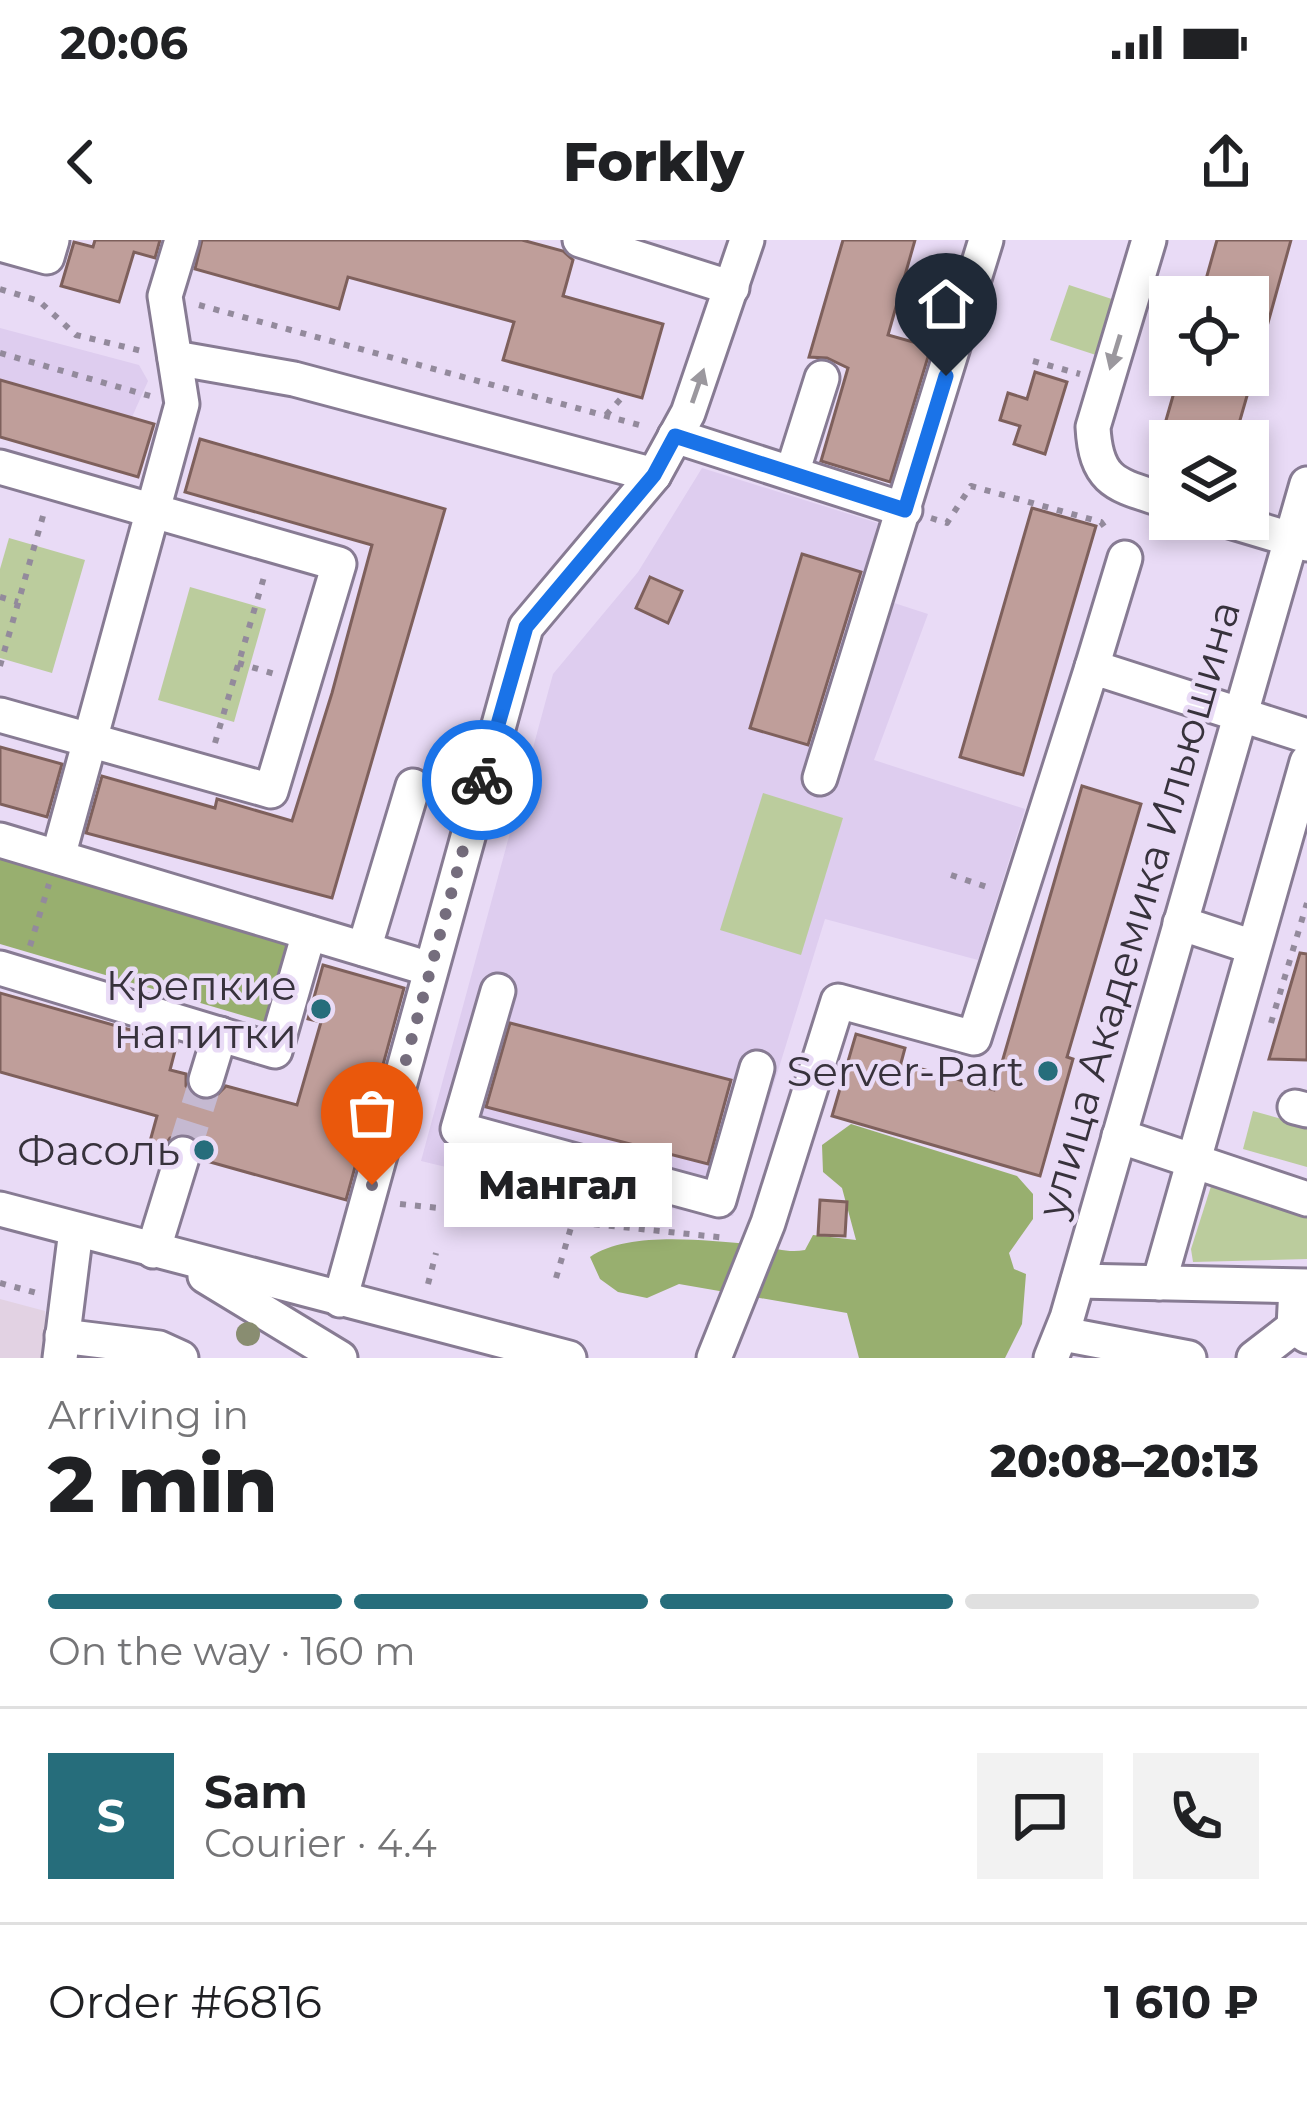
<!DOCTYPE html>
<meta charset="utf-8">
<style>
:root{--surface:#fff;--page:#f2f2f2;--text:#202124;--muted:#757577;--line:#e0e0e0;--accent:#266d7b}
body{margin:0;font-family:Montserrat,sans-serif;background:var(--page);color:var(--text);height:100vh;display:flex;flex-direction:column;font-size:45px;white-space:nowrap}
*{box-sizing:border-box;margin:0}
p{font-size:39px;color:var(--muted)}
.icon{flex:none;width:66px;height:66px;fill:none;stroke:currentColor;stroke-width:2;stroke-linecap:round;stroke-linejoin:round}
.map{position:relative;height:1118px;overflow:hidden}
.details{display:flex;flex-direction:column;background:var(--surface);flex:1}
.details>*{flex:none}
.controls{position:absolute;left:1149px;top:36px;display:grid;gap:24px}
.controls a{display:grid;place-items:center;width:120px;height:120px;border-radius:0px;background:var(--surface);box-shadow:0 6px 18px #0003;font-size:60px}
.pin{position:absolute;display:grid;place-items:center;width:102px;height:102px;color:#fff;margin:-123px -51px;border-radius:50% 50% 50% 0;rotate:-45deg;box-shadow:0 0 12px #0007}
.pin .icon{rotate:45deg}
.courier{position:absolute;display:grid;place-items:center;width:120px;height:120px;margin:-60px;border:9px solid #1a73e8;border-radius:50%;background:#fff;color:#222;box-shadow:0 3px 15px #0007}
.bubble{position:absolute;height:84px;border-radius:0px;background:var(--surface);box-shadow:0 6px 18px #0003;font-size:39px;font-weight:800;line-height:84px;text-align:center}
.headline em{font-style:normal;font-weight:800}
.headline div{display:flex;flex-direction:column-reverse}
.headline{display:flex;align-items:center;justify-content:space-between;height:204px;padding:0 48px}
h1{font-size:78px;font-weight:800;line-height:90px}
.bar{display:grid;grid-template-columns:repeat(4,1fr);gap:18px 12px;align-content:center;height:144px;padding:0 48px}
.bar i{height:15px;border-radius:9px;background:var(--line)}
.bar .active{background:var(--accent)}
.bar p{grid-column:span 4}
.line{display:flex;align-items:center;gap:30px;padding:0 48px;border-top:3px solid var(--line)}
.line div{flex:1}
.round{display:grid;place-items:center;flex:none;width:126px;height:126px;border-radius:0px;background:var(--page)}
.status{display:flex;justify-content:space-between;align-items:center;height:84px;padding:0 60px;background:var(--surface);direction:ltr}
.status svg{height:33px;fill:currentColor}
header{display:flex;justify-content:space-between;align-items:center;height:156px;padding:0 48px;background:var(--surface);font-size:54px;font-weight:800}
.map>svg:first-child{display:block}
.industrial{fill:#e2d2e3}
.built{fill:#decdef}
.green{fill:#bbcc9d}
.forest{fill:#98af6f}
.building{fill:#bf9e9a;stroke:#7e605c;stroke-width:3}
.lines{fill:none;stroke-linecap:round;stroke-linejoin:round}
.minor-tunnel{stroke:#c5b9d1;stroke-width:33;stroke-dasharray:33 16;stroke-linecap:butt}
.minor-casing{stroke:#877b93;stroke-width:39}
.path{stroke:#938a9c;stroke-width:6;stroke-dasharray:6 9;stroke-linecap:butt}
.minor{stroke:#fff;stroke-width:33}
.tree{fill:#898d71}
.oneway{fill:#9b989e}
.done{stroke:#756d7d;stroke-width:12;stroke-dasharray:0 21.6}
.route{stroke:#1a73e8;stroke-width:15}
.poi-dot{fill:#266d7b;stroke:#e9dbf6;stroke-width:4.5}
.labels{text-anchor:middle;stroke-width:9;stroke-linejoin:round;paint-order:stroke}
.street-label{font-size:42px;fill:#37323c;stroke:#e9dbf6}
.poi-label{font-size:42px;fill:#37323c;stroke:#e9dbf6;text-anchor:end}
</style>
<div class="status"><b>20:06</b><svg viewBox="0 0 49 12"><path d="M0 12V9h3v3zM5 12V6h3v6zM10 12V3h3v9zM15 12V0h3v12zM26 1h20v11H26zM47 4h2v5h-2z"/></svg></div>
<header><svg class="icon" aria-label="back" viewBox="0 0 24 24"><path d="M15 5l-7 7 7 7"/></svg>Forkly<svg class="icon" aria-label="share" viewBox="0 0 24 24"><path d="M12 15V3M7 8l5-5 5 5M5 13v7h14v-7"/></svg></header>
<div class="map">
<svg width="1307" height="1118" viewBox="0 0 1307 1118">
<rect width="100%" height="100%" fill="#e9dbf6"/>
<path class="industrial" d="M0,1059L45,1071L48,1118H0Z"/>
<g class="built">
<path d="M0,88L139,125L148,141L132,177L0,140Z"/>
<path d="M702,228L913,294L891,362L928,374L874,520L1025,569L978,720L825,679L733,976L579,959L421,921L553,434L638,332Z"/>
</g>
<g class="green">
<path d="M1069,45L1121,62L1102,117L1050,100Z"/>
<path d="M9,298L85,320L52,433L0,418V329Z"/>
<path d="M190,347L266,369L234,482L158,460Z"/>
<path d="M763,553L843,578L801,715L720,690Z"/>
<path d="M1253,871L1307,886V927L1243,909Z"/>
<path d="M1213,940L1307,972V1019L1193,1022L1191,1009Z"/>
</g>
<g class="forest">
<path d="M0,616L289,701L265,782L0,704Z"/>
<path d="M851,884L1017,936L1033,954V979L1009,1013L1014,1029L1026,1034L1022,1084L1005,1118H859L847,1073L679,1044L647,1058L618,1052L600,1039L590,1017C627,991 703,1000 749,1004C769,1005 784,1014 805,1010L813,995L856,1000L842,948L823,932L822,905Z"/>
</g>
<g class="building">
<path d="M95,0H160L155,18L134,12L119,62L61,46L74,2L93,7Z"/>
<path d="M202,0H522L563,11L573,20L563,56L663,84L642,158L503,120L514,82L348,37L339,69L195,29Z"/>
<path d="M843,0H915L888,95L931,107L890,242L821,221L848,128L827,118L809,117Z"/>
<path d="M1217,0H1291L1256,126L1248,125V57H1201Z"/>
<path d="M1035,132L1067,142L1045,214L1014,204L1020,186L1000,180L1008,153L1027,159Z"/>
<path d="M1179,135H1253L1234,201H1160Z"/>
<path d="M0,140L154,184L138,237L0,197Z"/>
<path d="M200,199L445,269L332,658L86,593L102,536L215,568L217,559L292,581L332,453L372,305L185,252Z"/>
<path d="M1032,268L1096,286L1023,535L960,517Z"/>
<path d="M802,314L861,332L808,505L750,488Z"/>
<path d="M650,337L682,351L668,383L636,368Z"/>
<path d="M0,507L62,524L47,577L0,564Z"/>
<path d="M1082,546L1141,564L1067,817L1073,819L1040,936L832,876L856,794L905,808L901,823L994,850Z"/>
<path d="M1300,713L1307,714V820L1269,819Z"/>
<path d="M323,725L404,748L346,960L203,920L199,901L188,894L170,898L163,909L149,905L157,876L0,832V753L177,803L170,830L186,834V846L199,860H212L226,846L297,865L321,782L308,779Z"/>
<path d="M510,783L731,840L708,924L486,867Z"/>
<path d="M820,960L847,962L845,996L818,995Z"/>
</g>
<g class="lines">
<path class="minor-tunnel" d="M183,914L206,840"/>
<g class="minor-casing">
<g id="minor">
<path d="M580,0L732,48"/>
<path d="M1149,0L1093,187C1096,246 1120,245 1170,262"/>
<path d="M0,4L47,17L52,0"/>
<path d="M175,118L294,139L654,235"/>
<path d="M675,196L905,270"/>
<path d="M0,227L339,324L271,551L0,475"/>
<path d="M792,233L822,138"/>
<path d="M1223,279L1307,304"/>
<path d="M1092,427L1125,318"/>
<path d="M820,538L986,0"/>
<path d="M0,600L430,729"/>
<path d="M58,617L182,164L165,56L182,0"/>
<path d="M1180,683L1253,707"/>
<path d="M364,709L413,546"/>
<path d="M0,728L275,811L309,693"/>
<path d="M498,751L458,889L719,960L757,828"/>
<path d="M206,840L220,794"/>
<path d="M1295,867L1307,870"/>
<path d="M1119,896L1307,959"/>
<path d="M0,969L569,1118"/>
<path d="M153,1011L183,914"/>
<path d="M205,1036L340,1118"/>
<path d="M1078,1041L1307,1046"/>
<path d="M1159,1043L1307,522"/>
<path d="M1296,1047L1294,1087L1307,1096"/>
<path d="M340,1060L526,387L654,235L688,173L747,0"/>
<path d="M1063,1094L1189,1118"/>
<path d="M62,1096L159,1108L181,1118"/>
<path d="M60,1118L76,990"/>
<path d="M714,1118L768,983L838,761L974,798L1092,427L1307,496"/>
<path d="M1051,1118L1067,1078L1307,244"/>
<path d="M1254,1118L1294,1087"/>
</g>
</g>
<g class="path">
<path d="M0,49L39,61L76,95L142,111"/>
<path d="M199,65L643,186"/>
<path d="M0,113L150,156"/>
<path d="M1033,121L1080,134"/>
<path d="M606,175L626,153"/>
<path d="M931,278L947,283L971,246L1101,282L1109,293"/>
<path d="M0,357L18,362"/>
<path d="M238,423L275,434"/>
<path d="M0,426L45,269"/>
<path d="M215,503L264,337"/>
<path d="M951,635L987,647"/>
<path d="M30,706L49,644"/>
<path d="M1271,783L1307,663"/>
<path d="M400,964L727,998"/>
<path d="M556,1038L580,957"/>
<path d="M0,1043L37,1053"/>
<path d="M428,1044L436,1013"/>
</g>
<use href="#minor" class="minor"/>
</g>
<circle class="tree" cx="248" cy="1094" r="12"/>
<defs><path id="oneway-solid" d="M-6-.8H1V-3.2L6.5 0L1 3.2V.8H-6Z" transform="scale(3)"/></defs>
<g class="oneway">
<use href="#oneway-solid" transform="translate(1115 112) rotate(107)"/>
<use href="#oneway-solid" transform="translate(698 146) rotate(-71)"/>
</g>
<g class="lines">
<path class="done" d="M372,945L482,540"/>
<path class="route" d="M482,540L526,387L654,235L675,196L905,270L946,136"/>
</g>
<g class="poi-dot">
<circle cx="321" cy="769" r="12"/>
<circle cx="1048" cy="831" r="12"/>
<circle cx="204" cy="910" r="12"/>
</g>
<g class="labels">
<g class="street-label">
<text transform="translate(1138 669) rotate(-74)" y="15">улица Академика Ильюшина</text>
</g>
<g class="poi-label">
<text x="297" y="760">Крепкие<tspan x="297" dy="48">напитки</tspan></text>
<text x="1024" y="846">Server-Part</text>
<text x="180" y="925">Фасоль</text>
</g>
</g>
</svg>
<div class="controls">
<a><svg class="icon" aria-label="locate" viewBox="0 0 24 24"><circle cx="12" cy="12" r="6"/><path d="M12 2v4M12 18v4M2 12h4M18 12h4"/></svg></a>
<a><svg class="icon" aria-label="layers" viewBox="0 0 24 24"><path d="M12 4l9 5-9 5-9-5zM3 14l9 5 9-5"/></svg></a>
</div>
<div class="pin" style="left:372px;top:945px;background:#ea580c"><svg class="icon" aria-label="bag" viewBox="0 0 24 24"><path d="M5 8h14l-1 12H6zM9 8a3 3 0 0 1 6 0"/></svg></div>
<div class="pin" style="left:946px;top:136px;background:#1f2937"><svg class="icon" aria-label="home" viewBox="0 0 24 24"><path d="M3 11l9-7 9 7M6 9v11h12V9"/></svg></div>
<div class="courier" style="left:482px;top:540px"><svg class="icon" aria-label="bike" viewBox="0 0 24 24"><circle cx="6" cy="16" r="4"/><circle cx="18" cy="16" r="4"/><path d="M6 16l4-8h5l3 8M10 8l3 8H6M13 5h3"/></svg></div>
<div class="bubble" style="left:444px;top:903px;width:228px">Мангал</div>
</div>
<section class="details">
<div class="headline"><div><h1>2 min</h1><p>Arriving in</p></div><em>20:08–20:13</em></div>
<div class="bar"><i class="active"></i><i class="active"></i><i class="active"></i><i></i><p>On the way · 160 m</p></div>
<div class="line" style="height:216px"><b class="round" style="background:var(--accent);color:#fff">S</b><div><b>Sam</b><p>Courier · 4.4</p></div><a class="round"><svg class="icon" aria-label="chat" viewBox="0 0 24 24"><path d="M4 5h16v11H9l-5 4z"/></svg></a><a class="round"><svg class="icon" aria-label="phone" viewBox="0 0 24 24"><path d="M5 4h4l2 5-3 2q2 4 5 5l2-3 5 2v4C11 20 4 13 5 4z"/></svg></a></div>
<div class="line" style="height:156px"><div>Order #6816</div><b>1 610 ₽</b></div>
</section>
